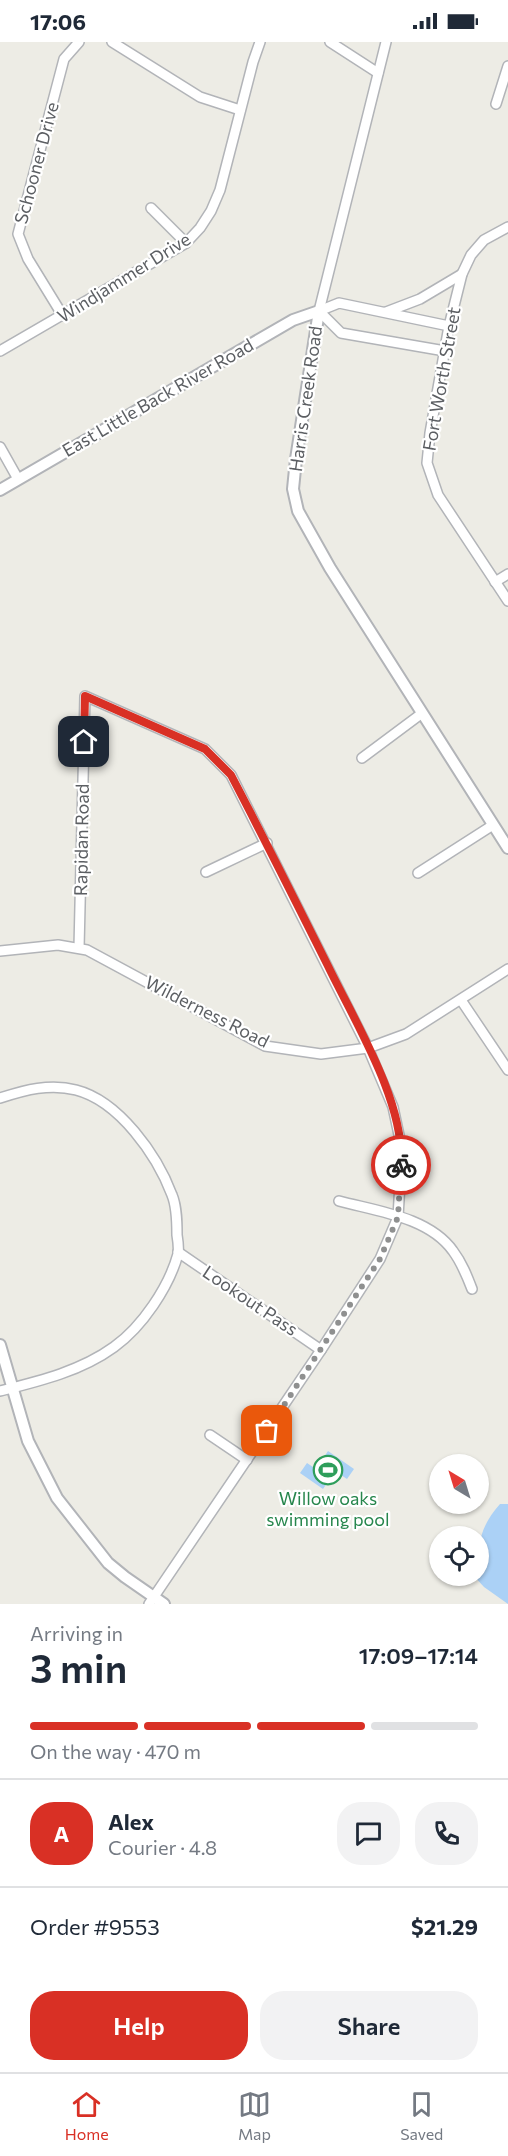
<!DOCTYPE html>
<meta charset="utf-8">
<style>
:root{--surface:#fff;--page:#f2f2f3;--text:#1f2937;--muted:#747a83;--line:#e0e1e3;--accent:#d93025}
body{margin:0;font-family:Commissioner,sans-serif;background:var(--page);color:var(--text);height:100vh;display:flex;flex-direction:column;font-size:22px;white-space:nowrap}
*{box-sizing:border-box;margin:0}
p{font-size:20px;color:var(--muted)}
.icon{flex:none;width:33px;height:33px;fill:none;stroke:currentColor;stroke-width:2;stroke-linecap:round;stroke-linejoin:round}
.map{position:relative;height:1562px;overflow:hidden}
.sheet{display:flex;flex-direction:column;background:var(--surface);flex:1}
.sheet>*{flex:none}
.needle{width:39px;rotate:322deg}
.controls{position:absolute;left:429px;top:1412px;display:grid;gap:12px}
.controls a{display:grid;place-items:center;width:60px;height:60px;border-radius:50%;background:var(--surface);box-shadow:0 2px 4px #0004;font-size:30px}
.pin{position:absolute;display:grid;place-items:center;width:51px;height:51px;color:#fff;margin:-26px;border-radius:12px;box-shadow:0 3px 9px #0006}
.courier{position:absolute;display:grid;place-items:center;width:60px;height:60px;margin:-30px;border:4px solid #d93025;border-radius:50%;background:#fff;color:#222;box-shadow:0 2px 8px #0007}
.summary em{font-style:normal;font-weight:600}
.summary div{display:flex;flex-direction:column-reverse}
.summary{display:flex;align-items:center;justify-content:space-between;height:102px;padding:0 30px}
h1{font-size:39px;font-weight:600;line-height:45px}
.bar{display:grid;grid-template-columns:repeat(4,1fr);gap:9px 6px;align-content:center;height:72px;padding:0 30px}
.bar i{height:8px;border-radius:4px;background:var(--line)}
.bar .current{background:var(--accent)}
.bar p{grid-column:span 4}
.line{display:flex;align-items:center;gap:15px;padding:0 30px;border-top:2px solid var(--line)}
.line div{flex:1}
.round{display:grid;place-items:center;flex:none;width:63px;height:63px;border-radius:24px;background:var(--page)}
.button{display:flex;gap:12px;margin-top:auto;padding:12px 30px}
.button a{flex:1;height:69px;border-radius:24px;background:var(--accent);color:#fff;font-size:24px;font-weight:600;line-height:69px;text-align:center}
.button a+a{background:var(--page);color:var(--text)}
.status{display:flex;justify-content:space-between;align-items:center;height:42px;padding:0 30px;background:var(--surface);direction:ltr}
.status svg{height:16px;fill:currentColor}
.tabs{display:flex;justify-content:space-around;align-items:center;height:84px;border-top:2px solid var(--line);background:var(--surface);font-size:16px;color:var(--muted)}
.tabs a{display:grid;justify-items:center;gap:3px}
.tabs .current{color:var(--accent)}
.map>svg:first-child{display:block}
.water{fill:#abd1f6}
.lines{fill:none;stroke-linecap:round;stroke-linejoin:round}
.minor-casing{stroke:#b2b4b8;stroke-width:12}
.tertiary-casing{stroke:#b2b4b8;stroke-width:14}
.minor{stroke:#fff;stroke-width:9}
.tertiary{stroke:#fff;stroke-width:10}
.done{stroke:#8f9090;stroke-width:6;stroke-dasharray:0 10.8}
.route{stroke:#d93025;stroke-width:8}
.labels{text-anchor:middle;stroke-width:4.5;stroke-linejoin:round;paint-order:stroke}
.street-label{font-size:18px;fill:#5c5f63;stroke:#fff}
.leisure-label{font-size:18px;fill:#27864d;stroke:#fff}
</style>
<div class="status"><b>17:06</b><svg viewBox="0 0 49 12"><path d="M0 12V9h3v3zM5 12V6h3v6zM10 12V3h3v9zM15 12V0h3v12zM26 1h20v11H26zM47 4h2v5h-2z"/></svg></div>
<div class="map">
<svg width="508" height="1562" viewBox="0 0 508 1562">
<rect width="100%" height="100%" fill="#edece5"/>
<g class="water">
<path d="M328,1409L354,1427L347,1437L335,1429L323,1447L300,1431L307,1421L316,1427Z"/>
<path d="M500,1462H508V1562L484,1545L473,1533H478C478,1502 479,1486 500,1462Z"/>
</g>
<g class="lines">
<g class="minor-casing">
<g id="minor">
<path d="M112,0L200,55L240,68"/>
<path d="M330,0L378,31"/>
<path d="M496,62L508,24"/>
<path d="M151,166L186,201"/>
<path d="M508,185L484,198L471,213L462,232L449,284L430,391L427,421L438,453L508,559"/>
<path d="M319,269L386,0"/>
<path d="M319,269L341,291L445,309"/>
<path d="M319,269L339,261L449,284"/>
<path d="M386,270L420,257L462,232"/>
<path d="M63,274L28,217L18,192L64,17L79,0"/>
<path d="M0,309L186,201L200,186L211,169L220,148L253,20L260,0"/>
<path d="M0,405L18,437"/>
<path d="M495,540L508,532"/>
<path d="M362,716L421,672"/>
<path d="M206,830L267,801"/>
<path d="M418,831L493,783"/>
<path d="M79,906L85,654L205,707L231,733L368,1006L393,1065L402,1107L398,1175L380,1217L321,1308L149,1562"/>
<path d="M0,909L58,903L87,908L265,1004L321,1012L368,1006L406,992L508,927"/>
<path d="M461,958L508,1028"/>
<path d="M0,1056C25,1048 50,1041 76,1048C119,1059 157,1113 172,1153C177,1165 177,1181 177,1193C178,1199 179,1206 178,1212C169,1245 142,1285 114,1305C81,1329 40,1339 0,1349"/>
<path d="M339,1159C376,1169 429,1175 453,1209C462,1221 467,1234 472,1247"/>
<path d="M178,1210L321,1308"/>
<path d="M210,1393L247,1418"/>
</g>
</g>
<g class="tertiary-casing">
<g id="tertiary">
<path d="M0,448L293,278L319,269L296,417L293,447L298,469L330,526L508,806"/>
<path d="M0,1303L28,1399L57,1456L108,1521L125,1535L164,1562"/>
</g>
</g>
<use href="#minor" class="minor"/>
<use href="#tertiary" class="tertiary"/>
</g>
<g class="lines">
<path class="done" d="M267,1389L380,1217L398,1175L401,1123"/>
<path class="route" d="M84,700L85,654L205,707L231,733C264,796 296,860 328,924C355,980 405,1060 401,1123"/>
</g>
<defs>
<g id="stadium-ring" transform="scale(1.5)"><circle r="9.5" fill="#fff" stroke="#2e9e5b" stroke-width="1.5"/><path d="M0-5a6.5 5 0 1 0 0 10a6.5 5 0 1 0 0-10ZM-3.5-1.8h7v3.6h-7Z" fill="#2e9e5b"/></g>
</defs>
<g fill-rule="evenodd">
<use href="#stadium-ring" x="328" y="1428"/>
</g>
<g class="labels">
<g class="street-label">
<text transform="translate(37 121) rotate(-75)" y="6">Schooner Drive</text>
<text transform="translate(124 236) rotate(-32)" y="6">Windjammer Drive</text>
<text transform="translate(442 337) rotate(-80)" y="6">Fort Worth Street</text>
<text transform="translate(158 356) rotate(-30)" y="6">East Little Back River Road</text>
<text transform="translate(306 357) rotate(-82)" y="6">Harris Creek Road</text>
<text transform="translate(82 798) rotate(-89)" y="6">Rapidan Road</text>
<text transform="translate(207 970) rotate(27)" y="6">Wilderness Road</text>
<text transform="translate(250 1259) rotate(34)" y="6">Lookout Pass</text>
</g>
<g class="leisure-label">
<text x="328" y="1463">Willow oaks<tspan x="328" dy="21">swimming pool</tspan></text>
</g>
</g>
</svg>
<div class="controls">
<a><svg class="needle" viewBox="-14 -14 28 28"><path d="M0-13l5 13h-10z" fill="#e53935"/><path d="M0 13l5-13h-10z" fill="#747a83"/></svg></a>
<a><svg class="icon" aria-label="locate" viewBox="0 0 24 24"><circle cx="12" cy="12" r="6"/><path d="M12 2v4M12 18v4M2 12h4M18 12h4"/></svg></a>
</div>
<div class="pin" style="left:267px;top:1389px;background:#ea580c"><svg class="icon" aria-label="bag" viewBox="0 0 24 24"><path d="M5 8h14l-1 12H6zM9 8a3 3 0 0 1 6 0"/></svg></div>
<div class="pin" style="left:84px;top:700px;background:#1f2937"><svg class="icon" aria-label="home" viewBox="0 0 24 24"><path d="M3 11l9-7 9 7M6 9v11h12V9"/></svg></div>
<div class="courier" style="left:401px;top:1123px"><svg class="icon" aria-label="bike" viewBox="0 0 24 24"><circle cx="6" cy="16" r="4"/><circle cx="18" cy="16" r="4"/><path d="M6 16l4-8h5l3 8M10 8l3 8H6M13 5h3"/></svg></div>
</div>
<section class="sheet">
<div class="summary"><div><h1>3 min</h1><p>Arriving in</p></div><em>17:09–17:14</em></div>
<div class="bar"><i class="current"></i><i class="current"></i><i class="current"></i><i></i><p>On the way · 470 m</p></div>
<div class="line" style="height:108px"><b class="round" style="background:var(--accent);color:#fff">A</b><div><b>Alex</b><p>Courier · 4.8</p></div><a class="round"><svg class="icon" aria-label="chat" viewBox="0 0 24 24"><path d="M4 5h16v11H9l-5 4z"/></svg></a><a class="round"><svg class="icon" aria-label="phone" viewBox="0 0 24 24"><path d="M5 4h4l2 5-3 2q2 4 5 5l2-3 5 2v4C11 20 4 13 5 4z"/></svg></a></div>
<div class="line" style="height:78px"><div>Order #9553</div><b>$21.29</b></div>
<div class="button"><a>Help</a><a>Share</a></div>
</section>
<nav class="tabs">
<a class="current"><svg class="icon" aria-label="home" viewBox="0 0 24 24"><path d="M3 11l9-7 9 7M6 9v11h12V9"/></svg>Home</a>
<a><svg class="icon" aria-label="map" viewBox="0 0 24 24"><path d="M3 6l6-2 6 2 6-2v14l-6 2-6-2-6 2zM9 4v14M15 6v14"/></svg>Map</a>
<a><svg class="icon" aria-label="saved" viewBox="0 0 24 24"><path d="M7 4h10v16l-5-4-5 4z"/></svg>Saved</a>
</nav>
